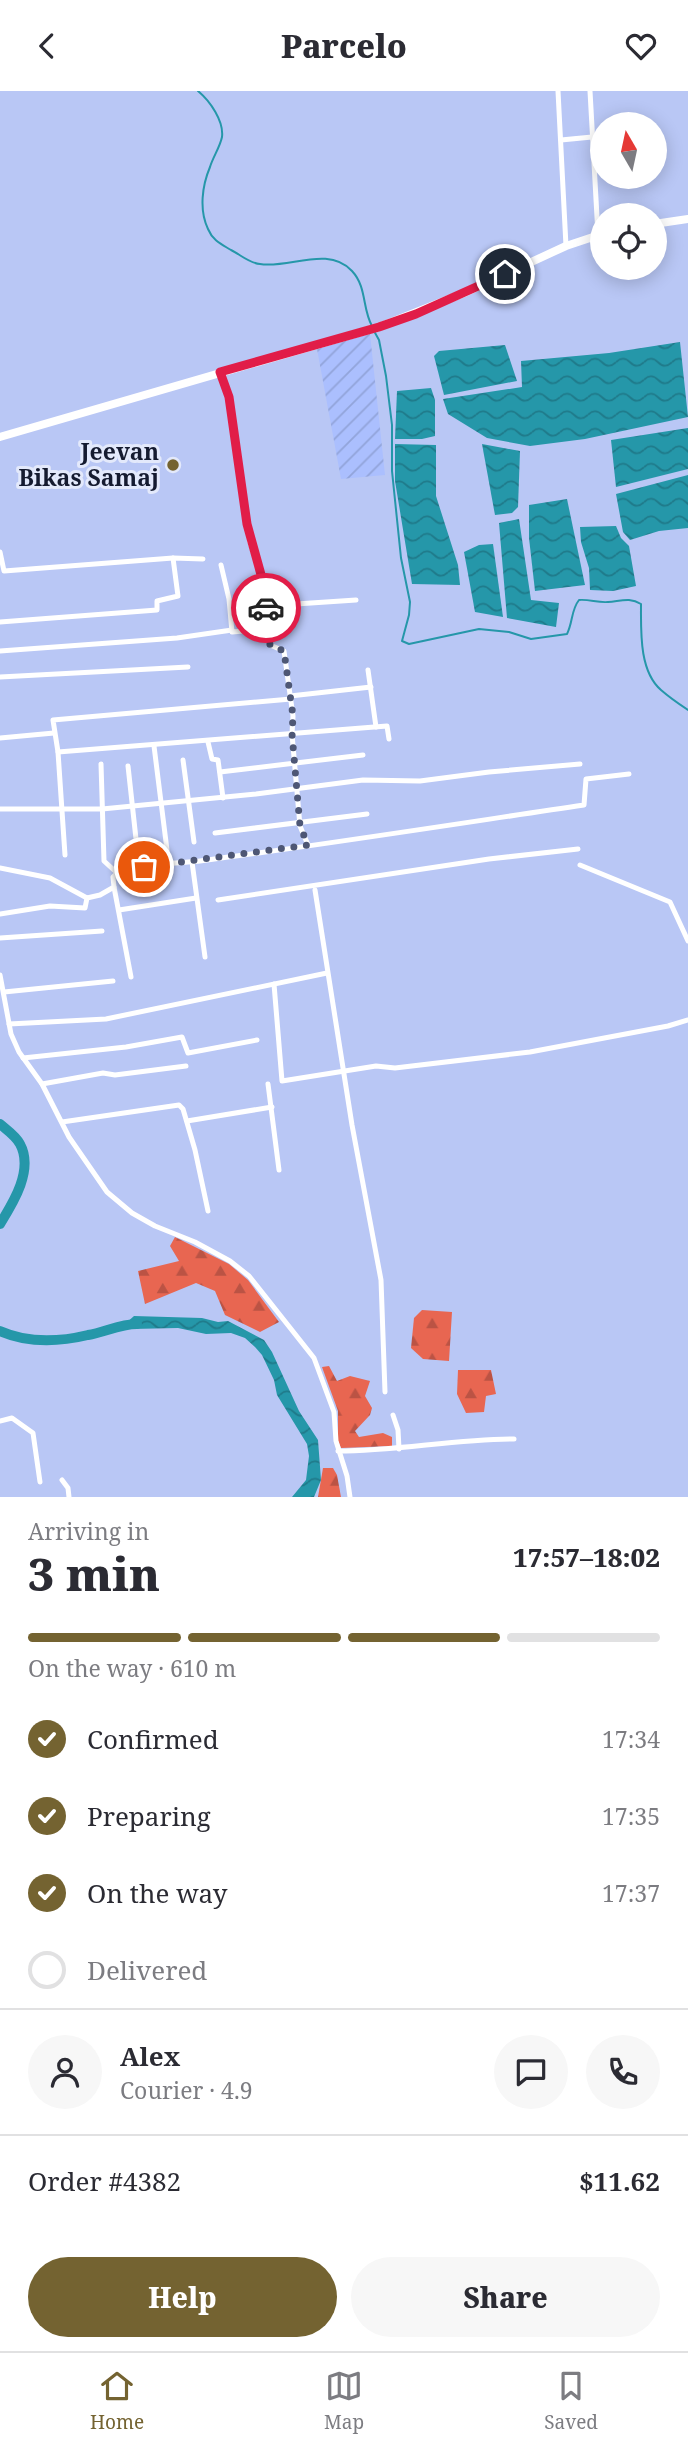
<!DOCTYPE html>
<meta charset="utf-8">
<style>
:root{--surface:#fff;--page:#f7f7f7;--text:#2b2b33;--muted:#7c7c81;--line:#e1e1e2;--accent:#746331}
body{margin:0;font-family:"Noto Serif",serif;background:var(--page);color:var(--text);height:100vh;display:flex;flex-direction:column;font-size:26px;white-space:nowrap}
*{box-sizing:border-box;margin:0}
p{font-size:23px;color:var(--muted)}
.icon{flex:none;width:38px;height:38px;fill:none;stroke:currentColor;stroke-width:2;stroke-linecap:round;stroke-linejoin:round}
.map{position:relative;height:1406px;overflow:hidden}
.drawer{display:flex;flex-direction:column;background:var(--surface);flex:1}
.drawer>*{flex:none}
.needle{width:46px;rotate:351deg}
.fabs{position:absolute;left:590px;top:21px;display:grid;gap:14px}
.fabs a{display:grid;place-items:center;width:77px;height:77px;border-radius:50%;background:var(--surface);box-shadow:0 4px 18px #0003;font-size:35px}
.pin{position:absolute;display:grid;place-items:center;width:60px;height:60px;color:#fff;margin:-30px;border:4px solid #fff;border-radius:50%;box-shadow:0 2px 7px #0007}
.courier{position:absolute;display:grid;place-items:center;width:70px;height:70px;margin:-35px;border:5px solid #e11d48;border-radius:50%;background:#fff;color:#222;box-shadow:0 2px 9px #0007}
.headline em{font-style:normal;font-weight:800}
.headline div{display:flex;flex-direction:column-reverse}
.headline{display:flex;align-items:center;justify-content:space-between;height:119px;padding:0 28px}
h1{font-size:46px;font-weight:800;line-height:52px}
.bar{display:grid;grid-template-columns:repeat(4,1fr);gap:10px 7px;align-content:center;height:84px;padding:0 28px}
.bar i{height:9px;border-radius:5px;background:var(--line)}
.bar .selected{background:var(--accent)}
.bar p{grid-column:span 4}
.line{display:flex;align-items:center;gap:18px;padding:0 28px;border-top:2px solid var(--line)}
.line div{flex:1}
.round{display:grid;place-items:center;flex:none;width:74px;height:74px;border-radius:37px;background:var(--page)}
ol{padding:0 28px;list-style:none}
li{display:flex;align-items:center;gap:21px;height:77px}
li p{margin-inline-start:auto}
li .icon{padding:7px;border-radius:50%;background:var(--accent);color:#fff;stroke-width:4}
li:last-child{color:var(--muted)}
li i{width:38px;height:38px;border:4px solid var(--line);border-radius:50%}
.primary-button{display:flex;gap:14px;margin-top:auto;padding:14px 28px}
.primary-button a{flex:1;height:80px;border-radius:42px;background:var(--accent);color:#fff;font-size:28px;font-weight:800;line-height:80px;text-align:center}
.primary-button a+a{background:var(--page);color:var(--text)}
header{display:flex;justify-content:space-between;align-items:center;height:91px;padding:0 28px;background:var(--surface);font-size:32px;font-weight:800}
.tabs{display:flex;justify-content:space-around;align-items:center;height:98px;border-top:2px solid var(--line);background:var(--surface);font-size:19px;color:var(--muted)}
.tabs a{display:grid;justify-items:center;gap:4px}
.tabs .selected{color:var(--accent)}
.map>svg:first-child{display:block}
.industrial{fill:url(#industrial-furrows)}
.forest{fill:url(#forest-firs)}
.water{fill:url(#water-waves)}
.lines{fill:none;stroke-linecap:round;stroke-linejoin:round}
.stream{stroke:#2597a9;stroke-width:2}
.river{stroke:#2597a9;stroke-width:10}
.minor{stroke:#fff;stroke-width:5}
.primary{stroke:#fff;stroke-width:8}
.done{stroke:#4e5775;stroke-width:7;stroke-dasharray:0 12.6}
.route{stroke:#e11d48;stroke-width:9}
.poi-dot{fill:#746331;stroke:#e3e9fb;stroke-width:2.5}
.labels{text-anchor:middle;stroke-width:6;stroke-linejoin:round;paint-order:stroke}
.poi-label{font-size:23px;font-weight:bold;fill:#151b30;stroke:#e3e9fb;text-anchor:end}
</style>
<header><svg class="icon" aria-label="back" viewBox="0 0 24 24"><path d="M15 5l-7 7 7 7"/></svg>Parcelo<svg class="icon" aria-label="heart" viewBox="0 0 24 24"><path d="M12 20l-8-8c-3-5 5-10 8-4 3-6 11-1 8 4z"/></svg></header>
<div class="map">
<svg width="688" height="1406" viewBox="0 0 688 1406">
<defs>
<pattern id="industrial-furrows" width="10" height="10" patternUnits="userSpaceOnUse" patternTransform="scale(1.75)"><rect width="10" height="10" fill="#abbffe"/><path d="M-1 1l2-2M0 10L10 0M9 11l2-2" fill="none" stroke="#92a4da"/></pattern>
<pattern id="forest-firs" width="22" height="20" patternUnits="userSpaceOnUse" patternTransform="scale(1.75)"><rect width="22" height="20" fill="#e86651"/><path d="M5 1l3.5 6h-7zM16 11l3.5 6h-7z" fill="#bb5344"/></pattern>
<pattern id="water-waves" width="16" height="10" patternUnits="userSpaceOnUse" patternTransform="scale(1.75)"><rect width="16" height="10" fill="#2597a9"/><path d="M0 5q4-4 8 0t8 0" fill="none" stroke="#1f7a8a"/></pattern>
</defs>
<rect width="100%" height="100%" fill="#b9c7f5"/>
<path class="industrial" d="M370,243L385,384L341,388L317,258Z"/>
<g class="forest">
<path d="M175,1146L229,1173L248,1189L279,1231L260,1241L225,1224L215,1200L196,1192L145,1213L138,1180L179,1170L170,1155Z"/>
<path d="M422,1219L452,1221L449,1270L423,1268L411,1257L414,1227Z"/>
<path d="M329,1275L337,1290L350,1285L370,1290L365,1305L372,1317L370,1324L355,1340L359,1346L383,1342L392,1346V1355L341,1357L338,1350V1320L322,1276Z"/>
<path d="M458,1279H491L496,1303L486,1305L484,1321L466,1322L457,1303Z"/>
<path d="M323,1377H333L337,1384L341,1406H318Z"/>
</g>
<g class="water">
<path d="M680,251L688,326L585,348L530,355L487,347L448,323L443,308L522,296L521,270L609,262Z"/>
<path d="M505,254L517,290L444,304L434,265L439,260Z"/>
<path d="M431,297L435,309V345L422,348H395L397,300Z"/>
<path d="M688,337V378L616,396L611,349Z"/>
<path d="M395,353L436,354V405L458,474L460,494L412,493L395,390Z"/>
<path d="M482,353L520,360L518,416L512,422L495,424Z"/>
<path d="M688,384V437L659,440L630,449L623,441L616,403Z"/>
<path d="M567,408L585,494L535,500L529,447V414Z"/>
<path d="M519,428L531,509L559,512L556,536L507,527L499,432Z"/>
<path d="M616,435L621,447L629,455L636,495L613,500L590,499L589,477L581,451L580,436Z"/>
<path d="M493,453L503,526L475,521L464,461L479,454Z"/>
<path d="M134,1225L202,1227L218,1231L228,1230L264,1249L272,1261L299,1320L318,1349L321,1389L314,1406H292L306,1389L309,1365L307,1353L277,1304L274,1289L262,1264L255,1256L245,1247L231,1242L206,1243L178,1237L132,1238L125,1233Z"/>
</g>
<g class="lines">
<g class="stream">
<path d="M198,0C210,10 224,30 222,46C220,56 213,66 210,76C202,95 199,119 208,138C213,150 221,153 231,159C241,164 249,172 260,173C289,178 328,154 352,180C367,196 362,217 372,235"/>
<path d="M374,240L379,249L386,285L392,334V380L401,467L410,511L409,524L402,550L409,553L479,538L509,541L531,548L567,543C573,531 571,519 579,509C589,508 598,512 608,511C621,510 630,506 641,513C641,540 639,580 661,599C669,606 679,613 688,619"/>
</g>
<g class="river">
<path d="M0,1033C7,1039 16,1045 20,1053C34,1079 13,1112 0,1133"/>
<path d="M0,1240C27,1252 59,1251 88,1244C105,1241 120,1233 137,1233"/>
</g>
<g class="minor">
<path d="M558,0L566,155"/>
<path d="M590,0L598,144"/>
<path d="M561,49L592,46"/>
<path d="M220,281L228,306L250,451L265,498L270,554L284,560L293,625L292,643L300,735L308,754"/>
<path d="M0,461L4,480L173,467L203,468"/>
<path d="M221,474L229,508L232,541L268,538"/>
<path d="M266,515L356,509"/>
<path d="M0,531L157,519V510L178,505L173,467"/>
<path d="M0,560L177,547L232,539"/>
<path d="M368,579L376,636"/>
<path d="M0,586L188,576"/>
<path d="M290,605L371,596"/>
<path d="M0,647L54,642"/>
<path d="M208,651L212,668L218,669L223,707"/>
<path d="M154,655L167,759"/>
<path d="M58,661L387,635L389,648"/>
<path d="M183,669L194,751"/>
<path d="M101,673L104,770L116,781"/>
<path d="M128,675L137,757L143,759L144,776"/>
<path d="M220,681L363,664"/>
<path d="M0,718H102L256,703L363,689L420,690L489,681L580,673"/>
<path d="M215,742L367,723"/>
<path d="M65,764L58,661L53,629L291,608"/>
<path d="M192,771L205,866"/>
<path d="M580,774L670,811L688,850"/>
<path d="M0,777L50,787L87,807L100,804L114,796L113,786C122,774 183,772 200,770C328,753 456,733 584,714L586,688L629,683"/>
<path d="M114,796L131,886"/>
<path d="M315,799L352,1034L381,1189L385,1301"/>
<path d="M218,809L489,768L578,758"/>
<path d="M119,819L196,807"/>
<path d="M0,823L50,815L85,817L87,807"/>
<path d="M0,847L102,840"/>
<path d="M0,884L11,943L19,961L42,993L69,1046L107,1101L132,1122L155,1135L195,1151L230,1170L249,1185L314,1267L334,1321L336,1350L347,1385L350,1406"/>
<path d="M274,893L282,990L376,975L395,977L530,961L668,935L688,929"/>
<path d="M4,901L113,890"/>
<path d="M9,933L106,928L327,882"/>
<path d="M23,967L126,956L182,946L188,962L257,949"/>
<path d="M42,993L103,982L115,984L186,975"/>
<path d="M268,993L279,1079"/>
<path d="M187,1030L272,1016"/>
<path d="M62,1031L179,1014L183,1018L195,1059L208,1120"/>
<path d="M393,1324L398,1339L399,1358"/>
<path d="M0,1330L12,1327L33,1342L40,1391"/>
<path d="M338,1360C397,1360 455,1348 514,1348"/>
<path d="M62,1389L68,1397L69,1406"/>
</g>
<g class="primary">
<path d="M654,133L688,128"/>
<path d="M0,346L379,236L464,202L566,155L602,143"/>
</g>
</g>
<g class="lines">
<path class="done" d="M144,776L308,754L300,735L292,643L293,625L284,560L270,554L266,517"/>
<path class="route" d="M266,517L265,498L247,433L229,306L220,281L379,236L416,223L505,183"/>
</g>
<circle class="poi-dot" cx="173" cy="374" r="7"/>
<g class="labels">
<g class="poi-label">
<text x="159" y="369">Jeevan<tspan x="159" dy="26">Bikas Samaj</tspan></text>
</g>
</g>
</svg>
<div class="fabs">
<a><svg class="needle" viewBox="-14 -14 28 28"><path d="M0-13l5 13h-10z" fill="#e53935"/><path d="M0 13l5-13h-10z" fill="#7c7c81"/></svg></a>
<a><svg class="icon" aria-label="locate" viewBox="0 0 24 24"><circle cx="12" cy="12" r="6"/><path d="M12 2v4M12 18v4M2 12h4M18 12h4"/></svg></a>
</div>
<div class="pin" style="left:144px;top:776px;background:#ea580c"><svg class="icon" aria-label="bag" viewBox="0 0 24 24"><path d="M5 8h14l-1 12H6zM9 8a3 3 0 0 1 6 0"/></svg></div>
<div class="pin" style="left:505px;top:183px;background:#1f2937"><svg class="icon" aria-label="home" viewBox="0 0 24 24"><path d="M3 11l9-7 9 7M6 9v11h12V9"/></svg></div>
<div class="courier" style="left:266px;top:517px"><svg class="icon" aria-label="car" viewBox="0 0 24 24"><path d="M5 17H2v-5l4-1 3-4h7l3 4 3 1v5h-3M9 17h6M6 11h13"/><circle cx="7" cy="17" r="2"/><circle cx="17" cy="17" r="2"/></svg></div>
</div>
<section class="drawer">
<div class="headline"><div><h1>3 min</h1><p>Arriving in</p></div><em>17:57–18:02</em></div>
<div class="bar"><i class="selected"></i><i class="selected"></i><i class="selected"></i><i></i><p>On the way · 610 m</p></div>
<ol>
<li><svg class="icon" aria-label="check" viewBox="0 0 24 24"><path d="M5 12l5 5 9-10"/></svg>Confirmed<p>17:34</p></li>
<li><svg class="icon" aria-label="check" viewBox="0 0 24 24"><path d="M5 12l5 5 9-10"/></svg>Preparing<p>17:35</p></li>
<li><svg class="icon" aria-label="check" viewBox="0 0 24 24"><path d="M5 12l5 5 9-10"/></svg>On the way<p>17:37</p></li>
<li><i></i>Delivered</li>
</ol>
<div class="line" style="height:126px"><a class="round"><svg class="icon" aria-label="person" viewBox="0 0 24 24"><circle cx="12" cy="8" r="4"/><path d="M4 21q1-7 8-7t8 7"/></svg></a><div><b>Alex</b><p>Courier · 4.9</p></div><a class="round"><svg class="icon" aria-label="chat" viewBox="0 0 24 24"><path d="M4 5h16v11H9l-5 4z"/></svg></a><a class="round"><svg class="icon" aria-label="phone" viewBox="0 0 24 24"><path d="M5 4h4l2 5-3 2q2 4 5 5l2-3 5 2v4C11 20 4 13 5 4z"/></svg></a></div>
<div class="line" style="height:91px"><div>Order #4382</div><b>$11.62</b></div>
<div class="primary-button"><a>Help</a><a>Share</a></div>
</section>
<nav class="tabs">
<a class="selected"><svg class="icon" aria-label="home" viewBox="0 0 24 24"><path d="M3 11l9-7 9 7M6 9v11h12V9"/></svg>Home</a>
<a><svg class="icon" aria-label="map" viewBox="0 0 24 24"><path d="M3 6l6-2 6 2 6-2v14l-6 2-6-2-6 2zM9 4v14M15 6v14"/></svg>Map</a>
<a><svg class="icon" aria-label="saved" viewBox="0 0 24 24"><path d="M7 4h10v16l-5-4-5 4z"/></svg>Saved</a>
</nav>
